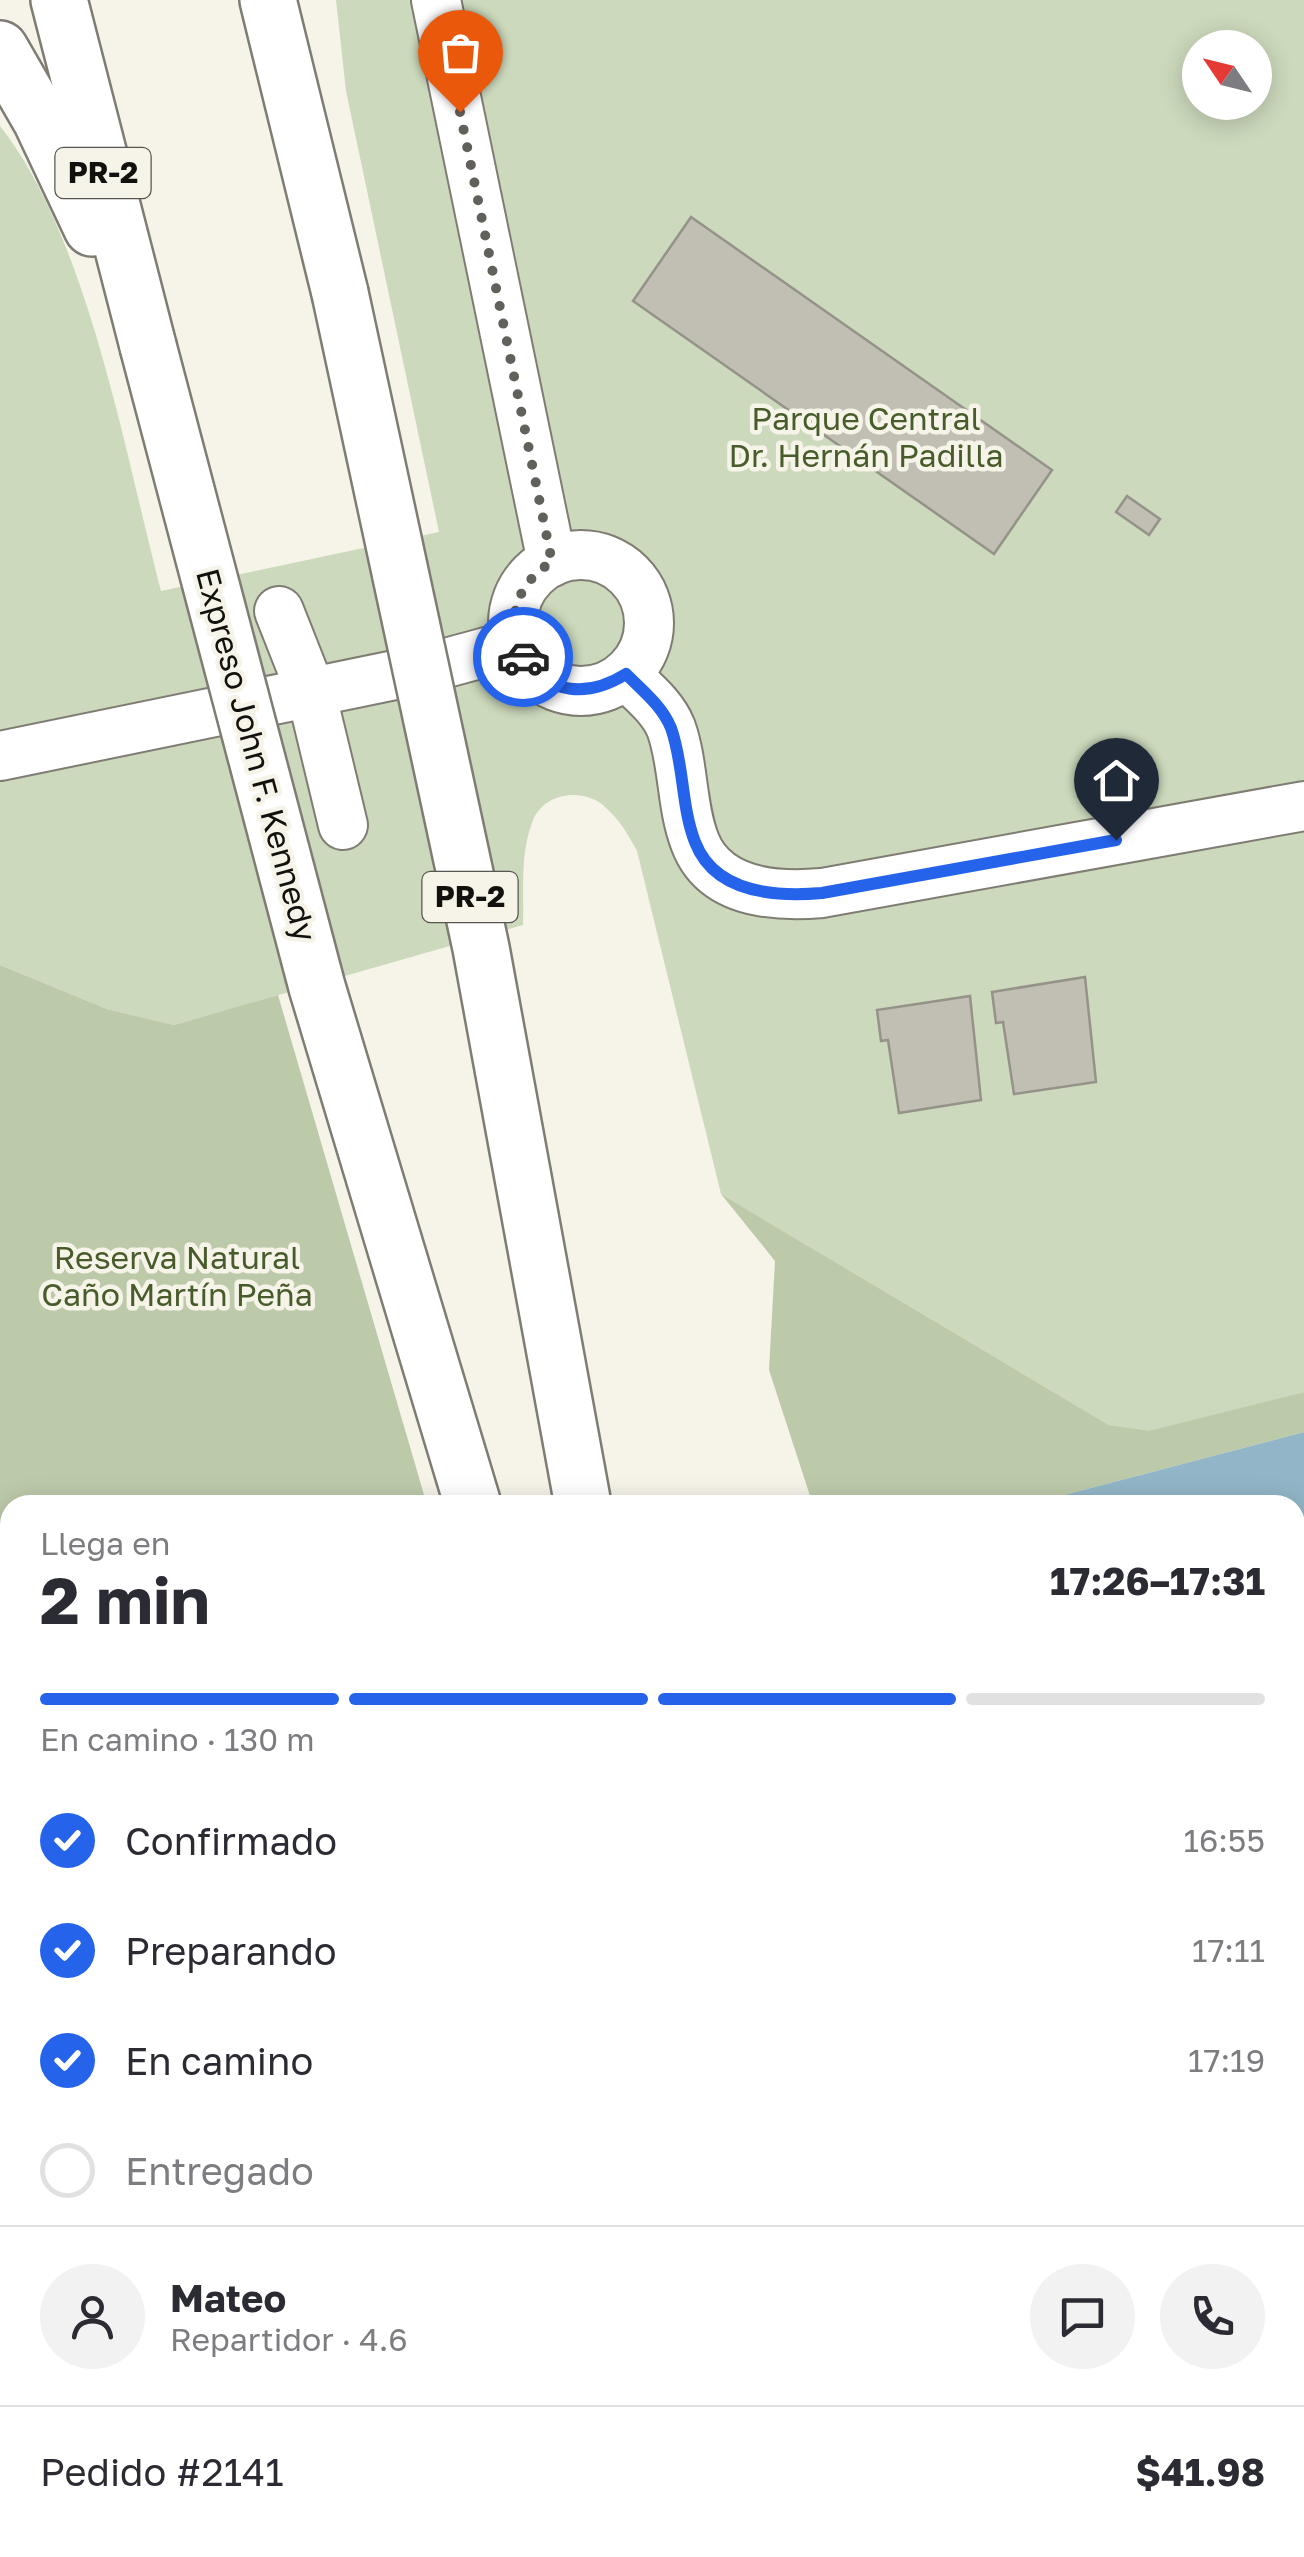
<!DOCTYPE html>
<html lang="es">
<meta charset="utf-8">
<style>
:root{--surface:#fff;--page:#f2f2f3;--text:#2b2b33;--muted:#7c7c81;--line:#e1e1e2;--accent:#2563eb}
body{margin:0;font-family:"Golos Text",sans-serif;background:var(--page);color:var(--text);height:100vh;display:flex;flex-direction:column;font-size:38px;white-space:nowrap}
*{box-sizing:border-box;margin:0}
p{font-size:32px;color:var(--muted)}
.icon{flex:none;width:55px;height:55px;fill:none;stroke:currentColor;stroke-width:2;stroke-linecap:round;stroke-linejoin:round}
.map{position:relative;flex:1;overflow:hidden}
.sheet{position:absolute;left:0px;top:1495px;width:1305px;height:1062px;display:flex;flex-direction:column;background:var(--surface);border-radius:30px 30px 0 0;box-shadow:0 5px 25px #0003}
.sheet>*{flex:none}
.needle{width:65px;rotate:305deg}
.buttons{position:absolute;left:1182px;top:30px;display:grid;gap:20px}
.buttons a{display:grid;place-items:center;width:90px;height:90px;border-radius:50%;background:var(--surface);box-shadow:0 5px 25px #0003;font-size:50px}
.pin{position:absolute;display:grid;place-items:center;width:85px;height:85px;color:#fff;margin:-102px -42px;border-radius:50% 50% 50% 0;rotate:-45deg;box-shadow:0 0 10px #0007}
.pin .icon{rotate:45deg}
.courier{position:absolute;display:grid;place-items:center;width:100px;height:100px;margin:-50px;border:8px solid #2563eb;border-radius:50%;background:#fff;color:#222;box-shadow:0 2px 12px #0007}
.summary em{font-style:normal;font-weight:700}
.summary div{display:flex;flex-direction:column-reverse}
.summary{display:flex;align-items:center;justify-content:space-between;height:170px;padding:0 40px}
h1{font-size:65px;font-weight:700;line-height:75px}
.bar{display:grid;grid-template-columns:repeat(4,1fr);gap:15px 10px;align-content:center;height:120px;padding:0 40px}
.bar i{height:12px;border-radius:8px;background:var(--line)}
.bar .active{background:var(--accent)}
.bar p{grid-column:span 4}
.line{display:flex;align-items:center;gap:25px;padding:0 40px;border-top:2px solid var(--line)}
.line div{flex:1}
.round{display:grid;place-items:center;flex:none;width:105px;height:105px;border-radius:52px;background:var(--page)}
ol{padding:0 40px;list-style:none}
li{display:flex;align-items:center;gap:30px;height:110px}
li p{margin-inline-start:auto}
li .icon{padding:10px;border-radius:50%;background:var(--accent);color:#fff;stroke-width:4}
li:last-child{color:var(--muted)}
li i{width:55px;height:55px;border:5px solid var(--line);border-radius:50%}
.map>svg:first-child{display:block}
.green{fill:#ccd9bc;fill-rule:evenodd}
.forest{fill:#bccaaa}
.water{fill:#92b6c7}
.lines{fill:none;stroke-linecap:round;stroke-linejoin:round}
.ferry{stroke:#0c516b;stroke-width:2.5;stroke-dasharray:12 10;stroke-linecap:butt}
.building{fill:#c1beb4;stroke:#959389;stroke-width:2.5}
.minor-casing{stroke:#7f7d73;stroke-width:52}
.highway-casing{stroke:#7f7d73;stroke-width:60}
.minor{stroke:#fff;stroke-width:48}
.highway{stroke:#fff;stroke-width:55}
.highway-bridge-casing{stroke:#7f7d73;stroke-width:60;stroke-linecap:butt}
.highway-bridge{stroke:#fff;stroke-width:55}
.done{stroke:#62605a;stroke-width:10;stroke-dasharray:0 18}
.route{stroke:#2563eb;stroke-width:12}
.labels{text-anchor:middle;stroke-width:9;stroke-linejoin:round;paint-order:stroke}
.shield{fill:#f6f4e9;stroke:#56554f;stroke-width:2.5}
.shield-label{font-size:30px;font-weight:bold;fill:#12110d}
.park-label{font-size:32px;fill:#485c2b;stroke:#f6f4e9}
.street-label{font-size:32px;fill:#12110d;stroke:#f6f4e9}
</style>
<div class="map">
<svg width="1304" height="2557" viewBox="0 0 1304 2557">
<rect width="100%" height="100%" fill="#f6f4e9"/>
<path class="green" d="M336,0H1304V1392L1149,1432L1109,1425L721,1194L637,851C628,834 619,819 604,806C582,787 542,793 532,823C520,854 524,892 523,925L174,1025L107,1009L0,965V126C88,237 125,454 161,591L439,532L346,91ZM1200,48H1255V102H1200Z"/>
<g class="forest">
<path d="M0,965L107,1009L174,1025L278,995L427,1505H10V1751L0,1754Z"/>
<path d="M721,1194L1109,1425L1149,1431L1304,1392V1432L1026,1505H813L769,1370L775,1261Z"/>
<path d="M1304,2244V2557H931L929,2548H1295V2247Z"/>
<path d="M258,2548H693L695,2557H234Z"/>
</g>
<g class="water">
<path d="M1304,1432V2244L1295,2247V1505H1026Z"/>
<path d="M10,1751V2548H252L228,2557H0V1755Z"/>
</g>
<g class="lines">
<g class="ferry">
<path d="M1295,1735L1304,1733"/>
<path d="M0,2110L10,2108"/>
</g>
</g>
<g class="building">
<path d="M691,217L1052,470L994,554L633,301Z"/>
<path d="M1127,496L1160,519L1149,535L1116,512Z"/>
<path d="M1085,977L1096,1082L1014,1094L1003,1022L996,1023L992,992Z"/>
<path d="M970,996L981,1100L899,1113L888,1040L881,1041L877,1010Z"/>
</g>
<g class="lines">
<g class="minor-casing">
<g id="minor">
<path d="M436,0L552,562"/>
<circle cx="581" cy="623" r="68"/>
<path d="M279,611L311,692L343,825"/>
<path d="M626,675C642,691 662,706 671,728C684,764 681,806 695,842C715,894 776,897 822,893L1304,806"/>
<path d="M0,756L424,669L516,644"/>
</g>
</g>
<g class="highway-casing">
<g id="highway">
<path d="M59,0L148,346"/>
<path d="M268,0L340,293"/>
<path d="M0,49L41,120L92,228"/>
<path d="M745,2548L747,2557"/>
<path d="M822,2548L825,2557"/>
</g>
</g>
<use href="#minor" class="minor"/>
<use href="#highway" class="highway"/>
<g class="highway-bridge-casing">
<g id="highway-bridge">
<path d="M340,293L481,948L583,1505"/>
<path d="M148,346L317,987L473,1505"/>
</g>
</g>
<use href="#highway-bridge" class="highway-bridge"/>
</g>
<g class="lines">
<path class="done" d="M460,112L552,562C517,583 504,620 523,657"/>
<path class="route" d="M523,657C549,696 589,697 626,674C643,691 662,706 671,728C684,764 681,806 695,842C715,894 776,897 822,893L1116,840"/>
</g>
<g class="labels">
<g class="shield">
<rect x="55.5" y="148" width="95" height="50" rx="8"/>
<rect x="422.5" y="872" width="95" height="50" rx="8"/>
</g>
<g class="shield-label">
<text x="103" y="183">PR-2</text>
<text x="470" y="907">PR-2</text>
</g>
<g class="park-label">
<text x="866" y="430">Parque Central<tspan x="866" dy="37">Dr. Hernán Padilla</tspan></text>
<text x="177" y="1269">Reserva Natural<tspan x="177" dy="37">Caño Martín Peña</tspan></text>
</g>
<g class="street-label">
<text transform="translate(256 755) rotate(75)" y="11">Expreso John F. Kennedy</text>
</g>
</g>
</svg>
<div class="buttons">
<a><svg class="needle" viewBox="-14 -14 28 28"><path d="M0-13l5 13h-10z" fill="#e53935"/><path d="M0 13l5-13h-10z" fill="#7c7c81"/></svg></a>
</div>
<div class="pin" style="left:460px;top:112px;background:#ea580c"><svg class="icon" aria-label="bag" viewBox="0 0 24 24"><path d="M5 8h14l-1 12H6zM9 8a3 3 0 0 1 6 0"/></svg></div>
<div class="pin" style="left:1116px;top:840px;background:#1f2937"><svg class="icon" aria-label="home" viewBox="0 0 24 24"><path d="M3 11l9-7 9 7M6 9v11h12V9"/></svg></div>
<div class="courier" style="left:523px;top:657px"><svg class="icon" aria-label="car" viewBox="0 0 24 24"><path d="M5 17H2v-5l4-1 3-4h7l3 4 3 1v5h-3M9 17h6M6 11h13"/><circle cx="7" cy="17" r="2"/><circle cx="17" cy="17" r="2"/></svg></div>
<section class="sheet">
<div class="summary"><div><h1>2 min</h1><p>Llega en</p></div><em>17:26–17:31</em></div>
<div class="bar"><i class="active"></i><i class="active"></i><i class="active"></i><i></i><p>En camino · 130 m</p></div>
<ol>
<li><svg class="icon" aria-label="check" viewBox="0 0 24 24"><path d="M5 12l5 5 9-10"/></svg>Confirmado<p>16:55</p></li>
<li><svg class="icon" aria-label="check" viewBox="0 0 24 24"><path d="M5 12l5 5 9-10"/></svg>Preparando<p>17:11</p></li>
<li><svg class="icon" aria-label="check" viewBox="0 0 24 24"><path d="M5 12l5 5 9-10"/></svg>En camino<p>17:19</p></li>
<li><i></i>Entregado</li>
</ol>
<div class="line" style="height:180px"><a class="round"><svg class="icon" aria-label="person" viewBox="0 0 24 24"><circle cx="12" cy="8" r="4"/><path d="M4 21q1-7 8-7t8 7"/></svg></a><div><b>Mateo</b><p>Repartidor · 4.6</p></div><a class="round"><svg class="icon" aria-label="chat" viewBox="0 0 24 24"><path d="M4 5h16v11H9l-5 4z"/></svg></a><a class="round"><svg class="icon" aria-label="phone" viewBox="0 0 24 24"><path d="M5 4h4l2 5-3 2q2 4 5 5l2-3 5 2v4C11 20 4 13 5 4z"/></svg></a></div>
<div class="line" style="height:130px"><div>Pedido #2141</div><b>$41.98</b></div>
</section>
</div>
